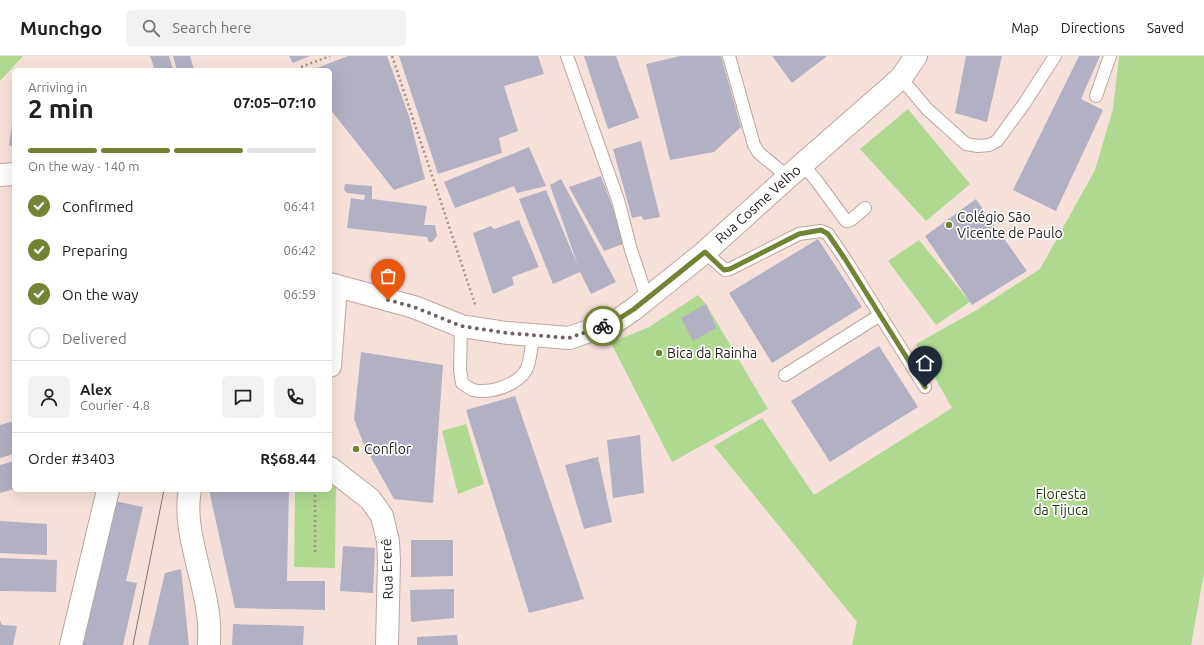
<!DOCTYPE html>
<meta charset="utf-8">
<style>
:root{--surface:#fff;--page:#f2f2f2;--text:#202124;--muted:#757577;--line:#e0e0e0;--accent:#728434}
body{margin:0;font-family:Ubuntu,sans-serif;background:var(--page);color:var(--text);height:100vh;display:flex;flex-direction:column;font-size:15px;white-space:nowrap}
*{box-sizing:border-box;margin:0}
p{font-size:13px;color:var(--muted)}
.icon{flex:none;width:22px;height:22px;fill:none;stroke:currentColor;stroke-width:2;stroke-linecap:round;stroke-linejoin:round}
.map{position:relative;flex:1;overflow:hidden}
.panel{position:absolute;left:12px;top:12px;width:320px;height:424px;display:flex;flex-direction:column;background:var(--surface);border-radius:6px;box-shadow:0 4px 16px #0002}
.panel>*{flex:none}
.pin{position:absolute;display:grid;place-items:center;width:34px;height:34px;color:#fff;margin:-41px -17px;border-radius:50% 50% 50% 0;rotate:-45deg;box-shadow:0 0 4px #0007}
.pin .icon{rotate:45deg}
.courier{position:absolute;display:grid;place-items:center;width:40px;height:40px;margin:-20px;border:3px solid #728434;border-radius:50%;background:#fff;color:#222;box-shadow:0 1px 5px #0007}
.overview em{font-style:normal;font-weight:700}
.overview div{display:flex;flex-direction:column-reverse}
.overview{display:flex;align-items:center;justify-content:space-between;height:68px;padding:0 16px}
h1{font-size:26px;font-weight:700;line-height:30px}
.bar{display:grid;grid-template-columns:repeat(4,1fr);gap:6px 4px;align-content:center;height:48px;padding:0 16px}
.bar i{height:5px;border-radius:3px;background:var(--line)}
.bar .current{background:var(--accent)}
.bar p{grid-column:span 4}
.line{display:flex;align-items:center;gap:10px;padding:0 16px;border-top:1px solid var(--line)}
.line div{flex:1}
.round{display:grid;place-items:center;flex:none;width:42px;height:42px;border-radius:6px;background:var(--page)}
ol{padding:0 16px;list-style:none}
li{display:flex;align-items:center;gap:12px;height:44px}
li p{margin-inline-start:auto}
li .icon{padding:4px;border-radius:50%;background:var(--accent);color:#fff;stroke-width:4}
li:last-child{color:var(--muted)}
li i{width:22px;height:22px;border:2px solid var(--line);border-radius:50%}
header{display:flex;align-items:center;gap:24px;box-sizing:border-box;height:56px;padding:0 20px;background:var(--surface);border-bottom:1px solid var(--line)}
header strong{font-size:19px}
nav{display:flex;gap:22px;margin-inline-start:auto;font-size:14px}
.search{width:280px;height:36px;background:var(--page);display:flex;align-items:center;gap:10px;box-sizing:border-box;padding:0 14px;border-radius:6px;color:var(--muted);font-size:15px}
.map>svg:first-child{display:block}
.green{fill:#afd991}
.building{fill:#b1b1c3}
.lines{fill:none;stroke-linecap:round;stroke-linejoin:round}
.service-casing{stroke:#bba7a0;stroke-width:14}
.minor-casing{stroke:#bba7a0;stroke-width:24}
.secondary-casing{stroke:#bba7a0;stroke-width:24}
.path{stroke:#a2928d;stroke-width:2.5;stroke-dasharray:2 3;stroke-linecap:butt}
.service{stroke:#fff;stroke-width:12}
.minor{stroke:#fff;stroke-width:22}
.secondary{stroke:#fff;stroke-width:22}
.tram{stroke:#847672;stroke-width:1}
.done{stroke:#6f625e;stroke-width:4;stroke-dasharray:0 7.2}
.route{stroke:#728434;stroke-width:5}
.poi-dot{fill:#728434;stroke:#fff;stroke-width:1.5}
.labels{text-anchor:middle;stroke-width:3.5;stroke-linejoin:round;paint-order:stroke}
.street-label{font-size:14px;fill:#261e1c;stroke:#fff}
.poi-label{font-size:14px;fill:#261e1c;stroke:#fff;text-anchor:start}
.park-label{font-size:14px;fill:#1f3c01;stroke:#fff}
</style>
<header>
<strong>Munchgo</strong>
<div class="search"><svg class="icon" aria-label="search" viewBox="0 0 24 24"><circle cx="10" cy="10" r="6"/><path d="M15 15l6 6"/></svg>Search here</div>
<nav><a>Map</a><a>Directions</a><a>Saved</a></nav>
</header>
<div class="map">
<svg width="1204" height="589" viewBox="0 0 1204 589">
<rect width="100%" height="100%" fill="#f6e1da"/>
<g class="green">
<path d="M0,0H23L0,25Z"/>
<path d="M1119,0H1204V517L1191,589H852L857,566L714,390L762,362L814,439L952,352L916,288L975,255L1040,213L1095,114L1113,53Z"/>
<path d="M908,53L970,128L926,165L860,93Z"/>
<path d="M919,184L970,246L936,269L888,205Z"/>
<path d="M698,239L706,248L768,353L672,406L611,287L649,271Z"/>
<path d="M466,368L484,428L458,438L442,375Z"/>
<path d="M330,426H336L335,512L294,511L295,434H330Z"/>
</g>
<g class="building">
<path d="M150,0H169L173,14H155Z"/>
<path d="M173,0H190L194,14H177Z"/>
<path d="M289,0H310L293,7Z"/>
<path d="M348,0H387L409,60L425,123L394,134L330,53V14H312Z"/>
<path d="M399,0H538L544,18L504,30L518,75L499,82L502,97L438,118Z"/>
<path d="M584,0H616L639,62L608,73Z"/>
<path d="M680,0H721L741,71L714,96L670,104L646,8Z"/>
<path d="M772,0H827L792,27Z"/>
<path d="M966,0H1002L987,66L955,57Z"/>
<path d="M1079,0H1100L1081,43L1103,54L1056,155L1013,134Z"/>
<path d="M13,62H14V91L9,89Z"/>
<path d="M641,85L660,161L644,164L641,160L632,162L613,93Z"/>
<path d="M529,91L546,130L517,137L514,130L455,152L444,126Z"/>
<path d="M601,120L626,187L604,195L569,131Z"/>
<path d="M561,123L616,226L591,238L580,216L553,228L519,143L546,134L578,210L550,129Z"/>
<path d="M345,128L372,130V143L427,150L424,169H435L437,180L432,186H429L427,181L347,172L351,142L364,144L365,139L347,137L344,134Z"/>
<path d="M976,143L1027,215L972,249L925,180Z"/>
<path d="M519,164L539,211L512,221L514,229L493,238L473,177L491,170L494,173Z"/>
<path d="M818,183L862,251L772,307L729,237Z"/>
<path d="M706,248L716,272L693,285L681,262Z"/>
<path d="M879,290L918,351L830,406L791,345Z"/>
<path d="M361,296L443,309L433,447L394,443L364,389L354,363Z"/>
<path d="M515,340L584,543L529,557L466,354Z"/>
<path d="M14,365V398L0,402V369Z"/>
<path d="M640,379L644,437L613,442L607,384Z"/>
<path d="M598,401L612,466L584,473L565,409Z"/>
<path d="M14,405V433L0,437V409Z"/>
<path d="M209,434H289L287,525H325V554L235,552Z"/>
<path d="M115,445L143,451L126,525L137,527L123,589H82Z"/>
<path d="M0,465L47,468V499L0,497Z"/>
<path d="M411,484H453V520L411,521Z"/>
<path d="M343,490L375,492L373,537L340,535Z"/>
<path d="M0,502L57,504L56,536L0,535Z"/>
<path d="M181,513L189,589H148L165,517Z"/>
<path d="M454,533V562L411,566L410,534Z"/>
<path d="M0,565L2,569L17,570L13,589H0Z"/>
<path d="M233,568L304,570L303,589H232Z"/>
<path d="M457,579L458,589H417V581Z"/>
</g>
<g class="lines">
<g class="service-casing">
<g id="service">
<path d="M567,0L618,144L631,194L647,242"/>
<path d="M729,0L754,89L759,97L788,121"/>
<path d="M901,22L927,53L966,88L978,90L989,89L997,85L1024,48L1055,0"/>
<path d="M1096,40L1110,0"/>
<path d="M802,108L816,124L846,165L851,164L865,152"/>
<path d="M705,196L725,214L730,213L799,178L821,175L828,178L845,203L925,331"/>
<path d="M461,270L460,314L462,327C465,329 470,333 473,334C490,338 518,329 526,314C530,308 532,288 533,280"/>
<path d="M785,319L880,259"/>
</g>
</g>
<g class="minor-casing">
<g id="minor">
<path d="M330,310L336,230"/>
<path d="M330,412L370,443L382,460L388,485L389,504L387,589"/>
<path d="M190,434C182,471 204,521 208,558C210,568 209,579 209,589"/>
<path d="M71,589L108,434"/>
</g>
</g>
<g class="secondary-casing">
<g id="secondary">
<path d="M0,119L14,118"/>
<path d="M330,228L414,251L461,270L507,277L569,282L615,266L634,253L705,196L788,121L901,22L916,0"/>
</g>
</g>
<g class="path">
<path d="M392,0L476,251"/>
<path d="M301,11L330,0"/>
<path d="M315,434V499"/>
</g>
<use href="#service" class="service"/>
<use href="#minor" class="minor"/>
<use href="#secondary" class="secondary"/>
<path class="tram" d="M133,589L164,434"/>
</g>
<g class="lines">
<path class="done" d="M388,244L414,251L461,270L507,277L569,282L603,270"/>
<path class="route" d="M603,270L614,266L634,253L705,196L724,214L730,213L799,178L821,174L828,178L845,203L925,331"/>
</g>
<g class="poi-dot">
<circle cx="949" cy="169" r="4"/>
<circle cx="659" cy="297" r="4"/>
<circle cx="356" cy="393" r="4"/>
</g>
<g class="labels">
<g class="street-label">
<text transform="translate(758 148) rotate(-42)" y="5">Rua Cosme Velho</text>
<text transform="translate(387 513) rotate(-92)" y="5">Rua Ererê</text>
</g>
<g class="poi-label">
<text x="957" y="166">Colégio São<tspan x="957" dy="16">Vicente de Paulo</tspan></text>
<text x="667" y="302">Bica da Rainha</text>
<text x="364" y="398">Conflor</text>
</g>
<g class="park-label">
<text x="1061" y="443">Floresta<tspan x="1061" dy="16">da Tijuca</tspan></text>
</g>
</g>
</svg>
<div class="pin" style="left:388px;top:244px;background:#ea580c"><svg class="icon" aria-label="bag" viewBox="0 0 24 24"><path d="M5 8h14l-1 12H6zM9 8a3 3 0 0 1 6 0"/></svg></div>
<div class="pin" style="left:925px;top:331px;background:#1f2937"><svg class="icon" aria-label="home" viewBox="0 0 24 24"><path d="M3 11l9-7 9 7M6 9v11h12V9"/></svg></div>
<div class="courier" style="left:603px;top:270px"><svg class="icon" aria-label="bike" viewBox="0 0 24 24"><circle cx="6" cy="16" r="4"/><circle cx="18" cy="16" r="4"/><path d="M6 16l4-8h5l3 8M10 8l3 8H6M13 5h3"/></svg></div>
<section class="panel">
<div class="overview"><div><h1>2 min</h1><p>Arriving in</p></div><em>07:05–07:10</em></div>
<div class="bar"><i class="current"></i><i class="current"></i><i class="current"></i><i></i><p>On the way · 140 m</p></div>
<ol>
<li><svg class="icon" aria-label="check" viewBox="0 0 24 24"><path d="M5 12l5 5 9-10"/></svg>Confirmed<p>06:41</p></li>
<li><svg class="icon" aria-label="check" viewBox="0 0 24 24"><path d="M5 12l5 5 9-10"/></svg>Preparing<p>06:42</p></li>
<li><svg class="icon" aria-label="check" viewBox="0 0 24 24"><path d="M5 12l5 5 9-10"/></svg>On the way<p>06:59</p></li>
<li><i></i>Delivered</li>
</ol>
<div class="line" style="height:72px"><a class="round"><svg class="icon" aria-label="person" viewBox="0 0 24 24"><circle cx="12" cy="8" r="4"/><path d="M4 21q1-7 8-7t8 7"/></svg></a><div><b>Alex</b><p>Courier · 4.8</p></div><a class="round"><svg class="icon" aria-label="chat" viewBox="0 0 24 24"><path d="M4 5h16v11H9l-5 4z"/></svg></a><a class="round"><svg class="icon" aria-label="phone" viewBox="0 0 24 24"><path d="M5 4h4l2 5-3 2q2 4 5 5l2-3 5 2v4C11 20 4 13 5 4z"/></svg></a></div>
<div class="line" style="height:52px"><div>Order #3403</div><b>R$68.44</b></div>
</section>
</div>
